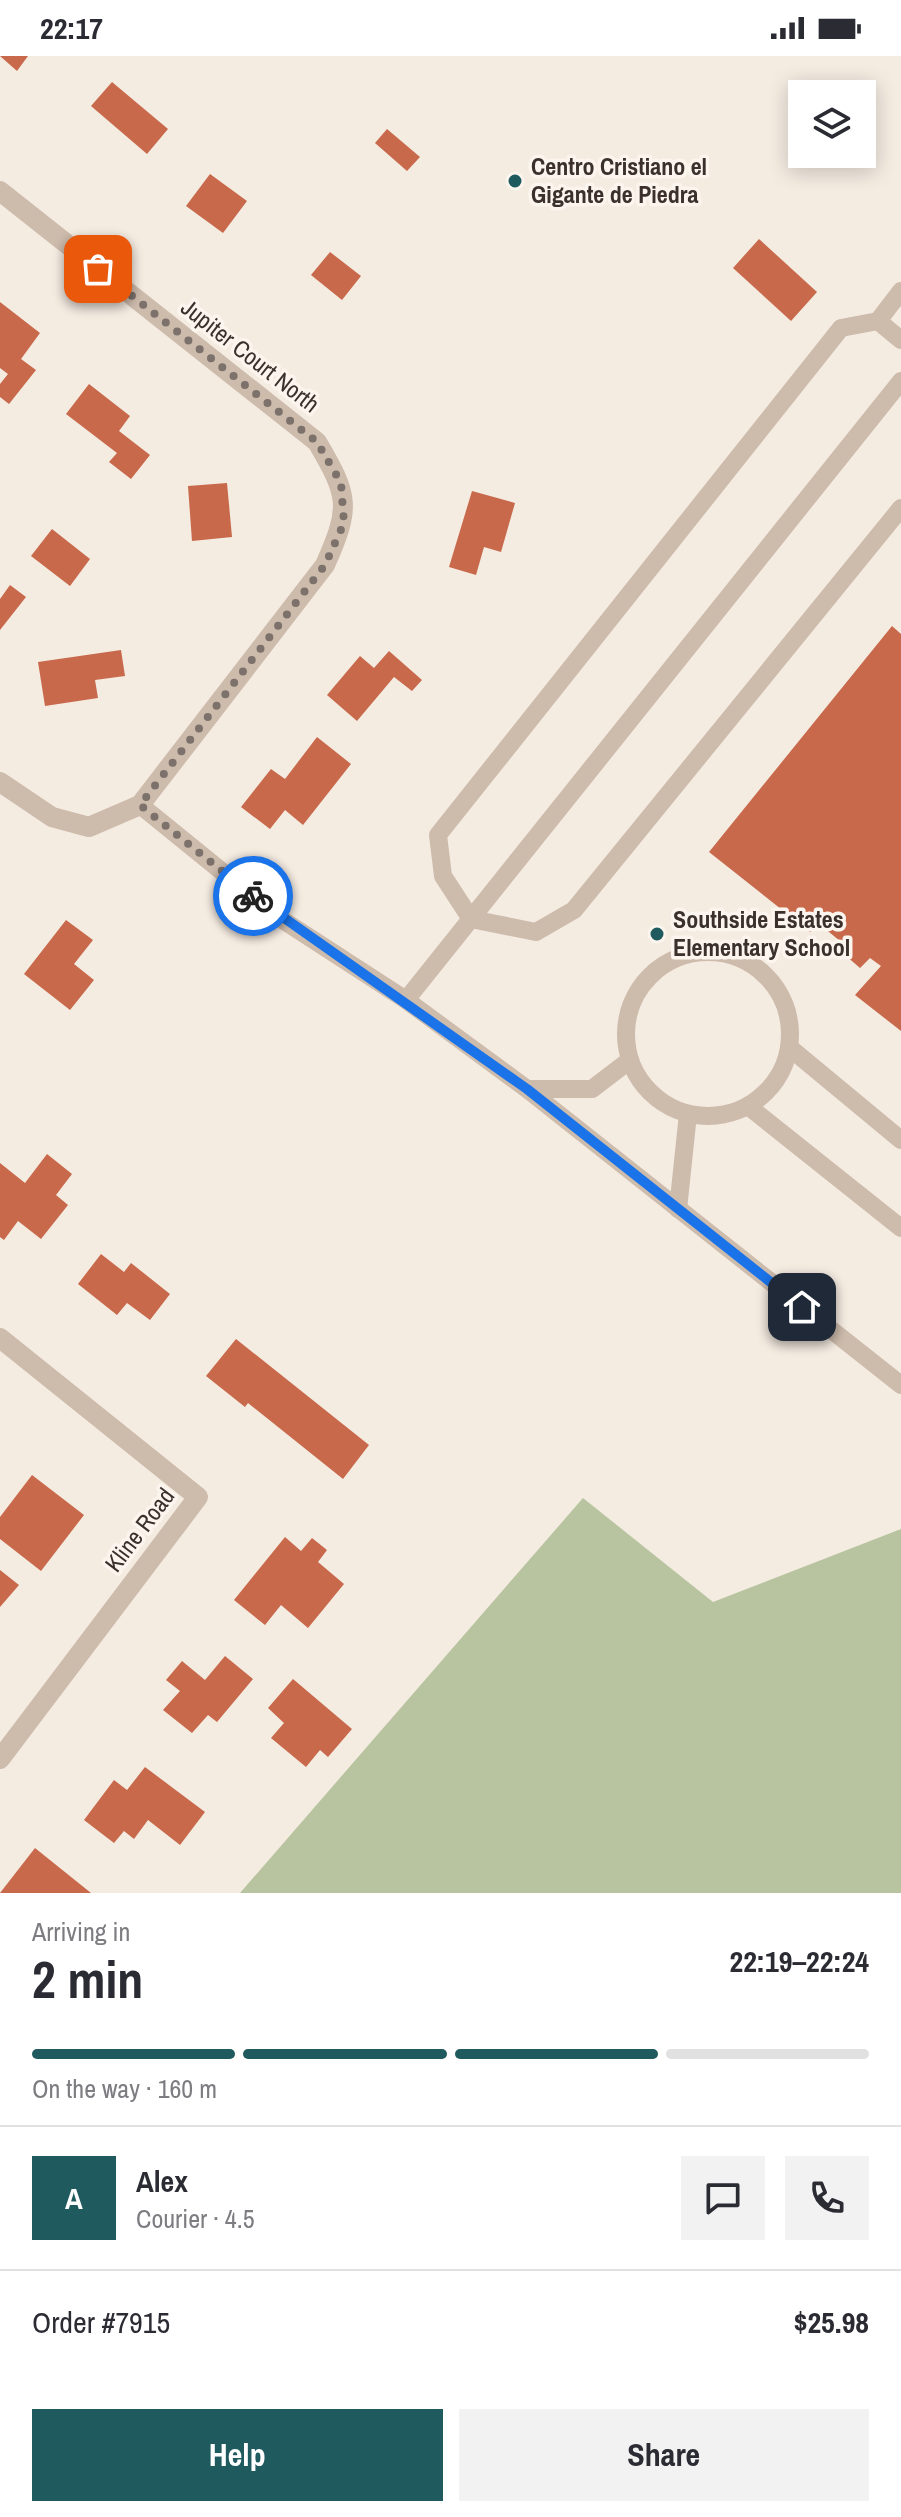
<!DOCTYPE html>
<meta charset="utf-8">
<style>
:root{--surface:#fff;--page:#f2f2f3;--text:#2b2b33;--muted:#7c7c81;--line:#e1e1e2;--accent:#1f5a5e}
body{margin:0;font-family:"Archivo Narrow",sans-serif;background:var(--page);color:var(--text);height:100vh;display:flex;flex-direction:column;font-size:30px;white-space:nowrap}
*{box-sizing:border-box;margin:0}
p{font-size:26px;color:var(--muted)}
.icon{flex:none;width:44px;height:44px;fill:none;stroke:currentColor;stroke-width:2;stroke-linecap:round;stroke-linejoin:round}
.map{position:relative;height:1837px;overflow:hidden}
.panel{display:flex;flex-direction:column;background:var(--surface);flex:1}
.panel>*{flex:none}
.fabs{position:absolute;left:788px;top:24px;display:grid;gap:16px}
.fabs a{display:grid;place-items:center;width:88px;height:88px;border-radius:0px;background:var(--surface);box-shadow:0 4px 20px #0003;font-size:40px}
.pin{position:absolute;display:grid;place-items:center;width:68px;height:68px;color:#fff;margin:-34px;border-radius:16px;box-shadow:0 4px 12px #0006}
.courier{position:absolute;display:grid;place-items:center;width:80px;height:80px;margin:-40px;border:6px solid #1a73e8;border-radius:50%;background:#fff;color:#222;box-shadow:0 2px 10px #0007}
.overview em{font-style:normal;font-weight:700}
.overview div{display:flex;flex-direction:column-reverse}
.overview{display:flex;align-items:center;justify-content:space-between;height:136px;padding:0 32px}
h1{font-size:52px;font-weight:700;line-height:60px}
.bar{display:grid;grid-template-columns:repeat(4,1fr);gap:12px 8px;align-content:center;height:96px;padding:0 32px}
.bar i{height:10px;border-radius:6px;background:var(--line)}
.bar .active{background:var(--accent)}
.bar p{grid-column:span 4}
.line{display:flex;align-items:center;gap:20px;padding:0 32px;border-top:2px solid var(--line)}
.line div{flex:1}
.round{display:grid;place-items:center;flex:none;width:84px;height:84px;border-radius:0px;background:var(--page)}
.cta{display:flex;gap:16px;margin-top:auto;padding:16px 32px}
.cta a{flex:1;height:92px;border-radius:0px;background:var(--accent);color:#fff;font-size:32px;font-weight:700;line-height:92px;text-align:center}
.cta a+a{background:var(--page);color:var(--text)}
.status{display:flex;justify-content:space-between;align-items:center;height:56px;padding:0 40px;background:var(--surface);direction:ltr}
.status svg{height:22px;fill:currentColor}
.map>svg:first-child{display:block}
.green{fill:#b8c4a0}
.building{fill:#c8694b}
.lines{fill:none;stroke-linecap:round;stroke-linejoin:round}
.service{stroke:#cdbbac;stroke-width:18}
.minor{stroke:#cdbbac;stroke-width:20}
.done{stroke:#7c716b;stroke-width:8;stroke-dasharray:0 14.4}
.route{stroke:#1a73e8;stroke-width:10}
.poi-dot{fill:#1f5a5e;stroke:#fbf5ee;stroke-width:3}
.labels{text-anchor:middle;stroke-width:7;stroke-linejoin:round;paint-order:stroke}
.poi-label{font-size:24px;font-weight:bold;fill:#3b302b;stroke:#fbf5ee;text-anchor:start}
.street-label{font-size:24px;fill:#3b302b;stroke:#fbf5ee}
</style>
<div class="status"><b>22:17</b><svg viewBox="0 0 49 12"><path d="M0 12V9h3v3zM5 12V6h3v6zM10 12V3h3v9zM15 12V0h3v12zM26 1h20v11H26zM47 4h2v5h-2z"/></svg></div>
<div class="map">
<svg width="901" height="1837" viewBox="0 0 901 1837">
<rect width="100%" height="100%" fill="#f4ebe1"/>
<path class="green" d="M583,1442L713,1546L901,1473V1837H240Z"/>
<g class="building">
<path d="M0,0H28L17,15Z"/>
<path d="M112,26L168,73L147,98L91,50Z"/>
<path d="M387,73L420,101L407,115L375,87Z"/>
<path d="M210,118L247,145L223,177L186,150Z"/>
<path d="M759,183L817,236L791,265L733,212Z"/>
<path d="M330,196L361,220L342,244L311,219Z"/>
<path d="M0,246L40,277L21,303L36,314L9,348L0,341V328L8,318L0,312Z"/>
<path d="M89,328L130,360L119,375L150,399L131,423L109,406L117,397L66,358Z"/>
<path d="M227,427L232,481L192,485L188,430Z"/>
<path d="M472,435L515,447L501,496L484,491L476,519L449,511Z"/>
<path d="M52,473L90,503L70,530L31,500Z"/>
<path d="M10,529L26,541L0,574V543Z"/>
<path d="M892,570L901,578V975L855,939L881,910L870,902L860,912L845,899L851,894L818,867L810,876L709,796Z"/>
<path d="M121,594L125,620L95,624L98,642L45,650L38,606Z"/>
<path d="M389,595L422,624L412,635L394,621L357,665L327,639L360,600L374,612Z"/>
<path d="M317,681L351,708L303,769L285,754L270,773L241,751L271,713L285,723Z"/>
<path d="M66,864L93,884L74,908L94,924L70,954L24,918Z"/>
<path d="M47,1098L72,1118L56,1139L68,1149L41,1183L18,1165L4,1184L0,1181V1107L25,1127Z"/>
<path d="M101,1198L124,1216L131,1207L170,1238L150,1264L127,1247L117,1259L78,1228Z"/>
<path d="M236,1283L369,1389L343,1423L248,1347L245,1351L206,1320Z"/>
<path d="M32,1419L84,1459L41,1515L0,1483V1461Z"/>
<path d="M285,1481L301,1495L312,1482L327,1494L318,1506L344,1528L308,1572L281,1549L265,1569L234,1544Z"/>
<path d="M0,1514L19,1529L0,1551Z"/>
<path d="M225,1600L253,1623L217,1666L208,1659L192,1677L163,1654L180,1635L166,1624L182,1605L205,1624Z"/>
<path d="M293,1623L352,1673L328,1701L320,1694L306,1711L271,1682L284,1667L268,1652Z"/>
<path d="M145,1711L205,1756L180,1789L148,1764L134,1783L124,1775L114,1787L84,1764L114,1724L127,1734Z"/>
<path d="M35,1792L91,1837H0Z"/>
</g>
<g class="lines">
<g class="service">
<path d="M901,235L878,265L841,272L438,779L443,820L471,863L536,876L574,854L901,452"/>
<path d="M878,265L901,284"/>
<path d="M140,749L278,861L406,944L527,1033L901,1329"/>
<circle cx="708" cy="978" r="82"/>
<path d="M406,944L901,325"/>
<path d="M790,992L901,1084"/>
<path d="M527,1033H592L630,1004"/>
<path d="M748,1050L901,1172"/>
<path d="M678,1153L688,1058"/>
</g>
<g class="minor">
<path d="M0,135L317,386C349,440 351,451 325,509L140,749L89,771L52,761L0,726"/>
<path d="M0,1282L198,1441L0,1703"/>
</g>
</g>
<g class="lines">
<path class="done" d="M98,213L317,386L341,427L344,467L325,509L140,749L253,840"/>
<path class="route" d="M253,840L527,1033L802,1251"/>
</g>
<g class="poi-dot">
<circle cx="515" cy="125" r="8"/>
<circle cx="657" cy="878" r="8"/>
</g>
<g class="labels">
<g class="poi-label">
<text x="531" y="119">Centro Cristiano el<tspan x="531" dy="28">Gigante de Piedra</tspan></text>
<text x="673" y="872">Southside Estates<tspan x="673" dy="28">Elementary School</tspan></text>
</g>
<g class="street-label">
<text transform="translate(250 300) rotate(38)" y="8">Jupiter Court North</text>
<text transform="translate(140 1474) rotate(-53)" y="8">Kline Road</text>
</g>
</g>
</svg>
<div class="fabs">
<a><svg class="icon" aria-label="layers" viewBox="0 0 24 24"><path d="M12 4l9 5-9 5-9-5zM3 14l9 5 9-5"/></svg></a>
</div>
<div class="pin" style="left:98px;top:213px;background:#ea580c"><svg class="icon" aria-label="bag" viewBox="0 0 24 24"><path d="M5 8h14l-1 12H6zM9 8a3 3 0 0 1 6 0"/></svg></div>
<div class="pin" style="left:802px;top:1251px;background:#1f2937"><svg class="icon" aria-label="home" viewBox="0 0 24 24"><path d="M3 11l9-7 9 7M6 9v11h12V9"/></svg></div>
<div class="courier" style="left:253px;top:840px"><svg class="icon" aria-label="bike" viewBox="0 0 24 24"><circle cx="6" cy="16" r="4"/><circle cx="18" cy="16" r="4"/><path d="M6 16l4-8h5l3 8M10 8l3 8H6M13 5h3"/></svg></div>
</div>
<section class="panel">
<div class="overview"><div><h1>2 min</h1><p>Arriving in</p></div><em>22:19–22:24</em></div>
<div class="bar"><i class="active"></i><i class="active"></i><i class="active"></i><i></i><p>On the way · 160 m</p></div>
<div class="line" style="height:144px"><b class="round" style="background:var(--accent);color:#fff">A</b><div><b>Alex</b><p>Courier · 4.5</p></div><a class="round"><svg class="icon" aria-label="chat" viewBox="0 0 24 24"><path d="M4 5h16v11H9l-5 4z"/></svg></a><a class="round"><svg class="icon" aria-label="phone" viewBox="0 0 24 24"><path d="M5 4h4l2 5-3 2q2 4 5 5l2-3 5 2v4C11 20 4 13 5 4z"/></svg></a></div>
<div class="line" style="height:104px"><div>Order #7915</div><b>$25.98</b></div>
<div class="cta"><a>Help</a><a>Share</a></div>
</section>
